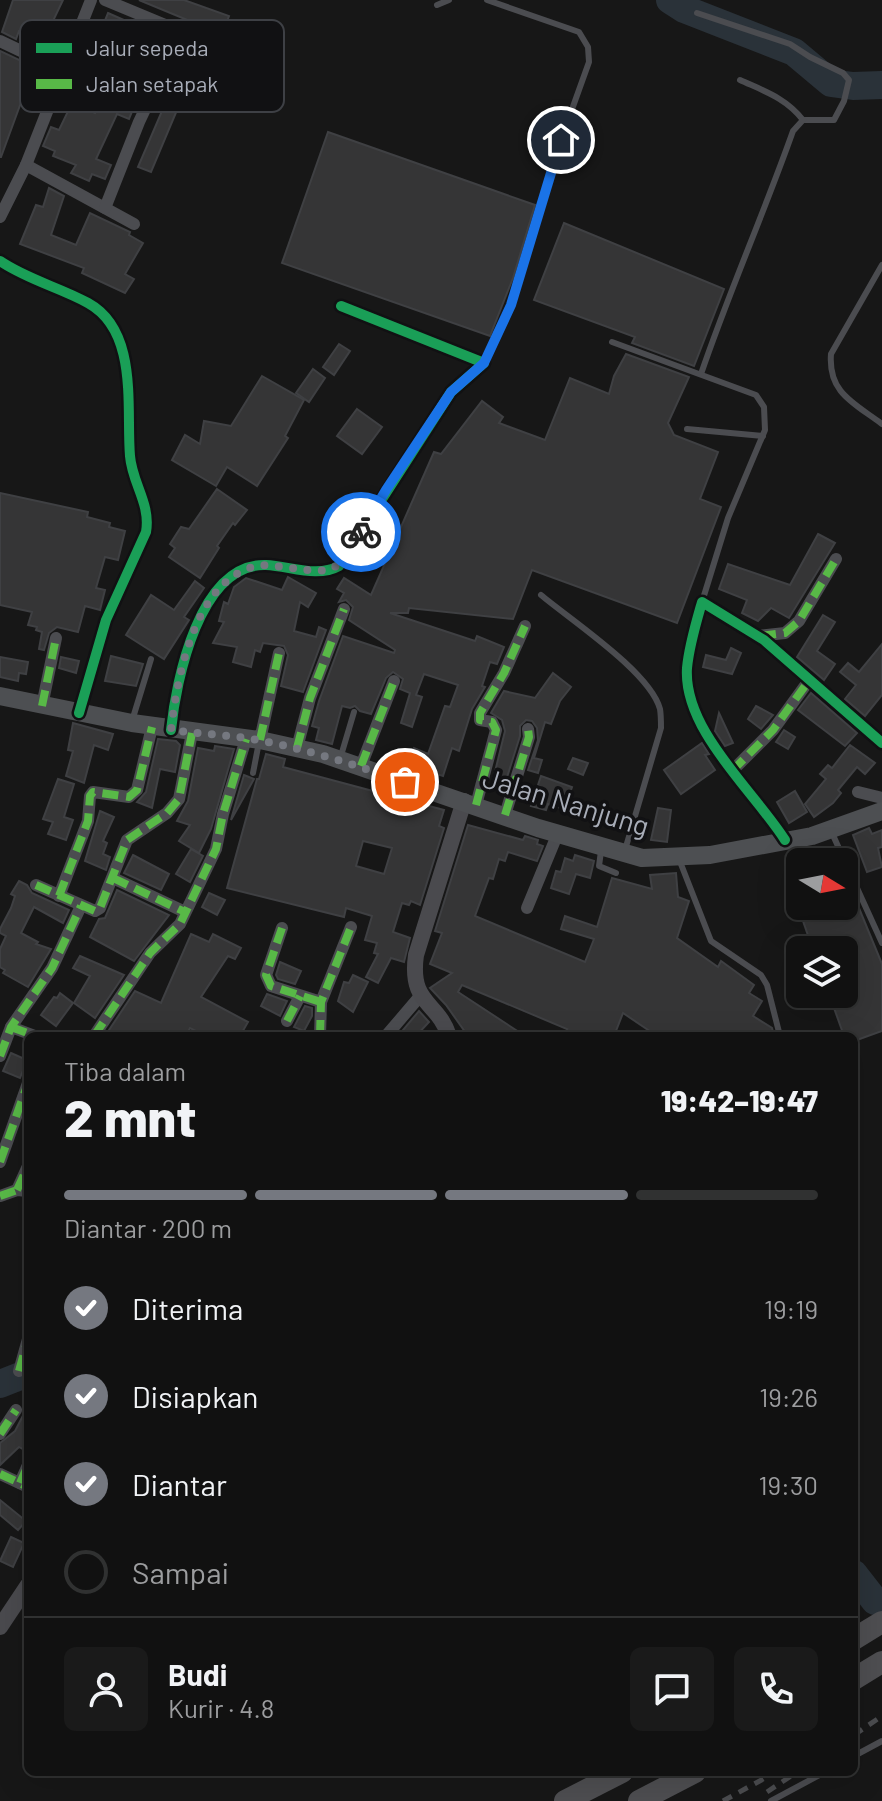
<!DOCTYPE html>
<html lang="id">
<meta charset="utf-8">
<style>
:root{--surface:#111;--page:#1a1a1a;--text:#f1f3f6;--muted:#9c9d9f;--line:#303131;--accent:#757880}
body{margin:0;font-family:Barlow,sans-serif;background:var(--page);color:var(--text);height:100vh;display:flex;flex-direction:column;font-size:30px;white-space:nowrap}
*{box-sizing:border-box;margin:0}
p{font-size:26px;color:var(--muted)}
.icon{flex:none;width:44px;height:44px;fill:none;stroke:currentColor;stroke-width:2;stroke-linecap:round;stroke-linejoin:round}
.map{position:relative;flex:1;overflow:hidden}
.sheet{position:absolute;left:24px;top:1032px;width:834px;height:744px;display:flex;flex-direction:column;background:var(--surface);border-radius:12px;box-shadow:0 8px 32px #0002,0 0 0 2px var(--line)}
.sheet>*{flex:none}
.needle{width:52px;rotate:100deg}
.buttons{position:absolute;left:786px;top:848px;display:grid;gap:16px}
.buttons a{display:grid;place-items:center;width:72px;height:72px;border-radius:12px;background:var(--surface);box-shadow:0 8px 32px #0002,0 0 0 2px var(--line);font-size:40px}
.pin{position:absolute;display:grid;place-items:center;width:68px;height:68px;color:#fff;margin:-34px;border:4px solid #fff;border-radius:50%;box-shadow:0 2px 8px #0007}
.courier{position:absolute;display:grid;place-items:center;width:80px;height:80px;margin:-40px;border:6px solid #1a73e8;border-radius:50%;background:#fff;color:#222;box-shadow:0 2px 10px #0007}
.overview em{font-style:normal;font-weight:800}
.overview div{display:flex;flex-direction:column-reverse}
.overview{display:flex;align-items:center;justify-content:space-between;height:136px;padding:0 40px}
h1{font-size:52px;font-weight:800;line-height:60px}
.bar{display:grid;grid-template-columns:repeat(4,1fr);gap:12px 8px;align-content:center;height:96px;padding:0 40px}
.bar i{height:10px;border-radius:6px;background:var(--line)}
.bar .on{background:var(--accent)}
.bar p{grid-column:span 4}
.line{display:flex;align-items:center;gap:20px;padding:0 40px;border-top:2px solid var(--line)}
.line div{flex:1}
.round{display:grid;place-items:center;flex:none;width:84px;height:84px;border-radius:12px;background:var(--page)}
ol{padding:0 40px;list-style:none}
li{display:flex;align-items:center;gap:24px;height:88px}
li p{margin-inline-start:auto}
li .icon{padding:8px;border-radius:50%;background:var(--accent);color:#fff;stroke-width:4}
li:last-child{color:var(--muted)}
li i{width:44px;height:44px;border:4px solid var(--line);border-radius:50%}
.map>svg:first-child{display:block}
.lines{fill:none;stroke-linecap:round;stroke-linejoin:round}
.river{stroke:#2a3239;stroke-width:28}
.building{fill:#353536;stroke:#3f4043;stroke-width:2;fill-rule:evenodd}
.service{stroke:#4b4c50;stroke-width:6}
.minor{stroke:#4b4c50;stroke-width:12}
.secondary{stroke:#4a4a4e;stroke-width:16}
.primary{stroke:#4d4f52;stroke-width:18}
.motorway{stroke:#4e4e51;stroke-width:22}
.rail{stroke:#4b4c4f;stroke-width:5;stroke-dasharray:10 8;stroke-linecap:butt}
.quiet{stroke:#58b947;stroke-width:8;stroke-dasharray:16 8;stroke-linecap:butt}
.cycleway-casing{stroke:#111113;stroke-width:15}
.cycleway{stroke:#1a9f57;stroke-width:10}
.done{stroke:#757880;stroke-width:8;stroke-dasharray:0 14.4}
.route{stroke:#1a73e8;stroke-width:10}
.labels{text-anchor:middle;stroke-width:7;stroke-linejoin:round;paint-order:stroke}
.street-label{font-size:28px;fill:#a8adb8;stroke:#111113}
.key{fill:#111113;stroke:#3e4045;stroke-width:2}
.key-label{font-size:22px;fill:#a8adb8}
</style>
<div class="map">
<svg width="882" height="1801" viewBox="0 0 882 1801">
<rect width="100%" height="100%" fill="#171717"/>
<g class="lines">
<g class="river">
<path d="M670,0L684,9L794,52L831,83L853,86L882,85"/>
<path d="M0,1384L28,1373"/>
<path d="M854,1574L875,1601"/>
</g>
</g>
<g class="building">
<path d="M13,0H63L43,42L19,31L16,39L2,32Z"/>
<path d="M139,0H184L229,16L223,32L197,24Z"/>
<path d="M108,13L151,32L147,41L159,46L129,119L117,114L96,159L111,165L105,179L92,174L89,181L71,173L76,165L53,156L55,151L43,146L51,127L59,130L72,103L95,113L109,88L120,63L93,50Z"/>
<path d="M189,48L201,53L151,172L138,167Z"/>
<path d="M0,51L34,67L1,157H0Z"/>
<path d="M328,132L535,205L513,278L490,336L282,263Z"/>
<path d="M49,188L64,196L51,235L76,245L90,213L130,232L129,235L143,243L125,274L134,279L125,293L82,273L84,268L20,244L36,205L43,207Z"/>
<path d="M564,223L724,289L694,366L632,343L635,337L534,300Z"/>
<path d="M339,344L350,351L334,375L323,367Z"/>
<path d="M626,354L689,377L668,423L674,435L718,452L700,499L721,507L677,623L532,570L513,619L409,608L408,613H390L475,641L477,636L504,647L497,664L490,662L482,686L485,687L472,709L459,751L452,748L443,776L427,771L428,769L409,760L414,748L428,754L445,706L450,707L458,685L424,674L416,695L422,697L412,727L401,723L410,693L400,689L403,679L393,672L386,678L371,714L360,711L355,706L350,708L342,706L332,744L316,740L319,728L312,726L319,701L343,636L394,653L395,650L349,620L353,607L346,600L339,602L344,593L337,589L344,578L371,595L434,452L441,454L482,401L503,417L499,423L545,440L570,378L609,394L614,376Z"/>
<path d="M313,369L325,378L309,402L296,393Z"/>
<path d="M262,376L304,400L285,436L288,438L257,486L227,467L216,486L172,460L185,435L200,444L204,421L231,426Z"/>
<path d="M357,409L382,427L362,454L337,436Z"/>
<path d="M217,489L247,510L235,525L233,523L217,546L219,548L200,578L169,557L175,548L170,544L181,527L189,529Z"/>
<path d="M0,493L88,512L87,517L110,523L109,527L125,531L118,560L105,557L96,588L105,590L100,610L85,606L78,632L57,627L49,633L44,650L39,649L42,632L36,630L37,627L28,625L32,612L0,605Z"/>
<path d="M818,534L835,543L789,618L771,608L758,621L742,613L747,600L719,589L728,564L790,585Z"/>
<path d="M288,577L316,593L308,607L300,602L294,631L316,637L319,627L326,630L303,692L281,686L288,655L284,646L263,643L260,652L255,650L251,667L233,662L237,647L213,643L224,622L219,621L224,602L228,604L234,587L246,578L282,590Z"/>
<path d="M195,581L204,588L184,617L189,620L164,659L126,635L151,595L174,610Z"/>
<path d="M823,615L835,622L817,651L835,664L824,680L797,657Z"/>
<path d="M882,644V695L865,716L845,699L856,685L840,672L848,663L859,672Z"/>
<path d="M731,648L741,653L732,674L703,667L706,655L726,660Z"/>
<path d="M111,656L143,664L136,686L105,681Z"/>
<path d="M0,657L28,662L26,674L19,673L18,681L0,677Z"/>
<path d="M61,657L79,661L76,673L59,668Z"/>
<path d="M553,673L571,687L560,701L551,724L545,722L534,758L542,760L538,773L528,770L538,740L537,728L532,721L526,720L520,726V736L503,790L491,788L505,731L502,720L491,713L504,691L535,698Z"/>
<path d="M811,693L857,733L845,746L798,710Z"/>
<path d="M756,706L773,715L761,729L748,719Z"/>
<path d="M719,713L733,743L725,746L715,731Z"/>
<path d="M73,723L113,734L108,750L94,745L84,783L66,776L73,751L68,750Z"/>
<path d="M784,730L795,737L788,749L776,742Z"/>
<path d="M158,739L176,741L180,745L175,772L160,769L152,808L137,802L146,792Z"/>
<path d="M702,743L709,754L705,755L715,770L681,794L664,770Z"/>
<path d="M850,745L875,763L865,774L857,767L838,790L841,793L833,803L814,817L805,804L826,779L820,774L828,765L832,768Z"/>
<path d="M215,746L234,749L211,829L199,853L179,841L190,825L177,821L188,801L198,748L214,751Z"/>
<path d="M266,754L285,759L283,767L444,810L439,826L444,828L420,905L411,901L409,905L402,903L393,932L410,938L404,962L391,958L378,983L366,977L378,954L374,953L377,943L365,940L372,916L346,908L344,917L227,888L257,779H259ZM363,841L392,848L384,874L356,866Z"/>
<path d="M573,758L588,763L583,775L568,769Z"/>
<path d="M244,775L254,779L231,820L232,816Z"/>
<path d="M541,776L572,787L564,809L548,804L546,810L531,806Z"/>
<path d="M58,779L74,784L64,817L73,820L66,840L48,834L53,822L43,819Z"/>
<path d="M795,791L807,812L789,823L777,802Z"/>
<path d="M658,808L671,810L667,842L651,840Z"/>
<path d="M100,811L114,817L103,841L107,843L103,854L110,857L106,870L85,861Z"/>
<path d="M468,825L523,840L525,836L538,840L537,844L543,846L537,861L508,852L505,861L499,859L493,879L489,878L475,916L585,962L594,939L561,929L565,916L597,927L612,878L652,889L650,875L676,873L678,897L689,901L677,938L718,967L721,961L754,985L749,993L762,1001L753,1016L772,1028L774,1036H657L623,1013L614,1036H560L567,1029L462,985L458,992L525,1036H468L446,1005L430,988L452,973L430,964L442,933L435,931Z"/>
<path d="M869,828L872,834L882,830V847L878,848L882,867L867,872L853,835Z"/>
<path d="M191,849L203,856L190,882L176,874Z"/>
<path d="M133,855L169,874L161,890L124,873Z"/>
<path d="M575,855L594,861L590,878L576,874L569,894L551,888L556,871L561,872L565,858L573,861Z"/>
<path d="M19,881L27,885L32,893L69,910L63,923L34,907L21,933L38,942L36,944L51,949L28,987L3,973L5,970L0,967V949L6,936L0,933V929L11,908L15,896L11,894Z"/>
<path d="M117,890L169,915L134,961L90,937L99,919L105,918Z"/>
<path d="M209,893L225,900L217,915L202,907Z"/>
<path d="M854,896L882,964V1031L854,1041V1036H844L829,994H844V950H813L801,915L827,906H844V900Z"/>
<path d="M191,934L209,942L213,934L241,948L235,959L228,956L201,997L248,1022L240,1036H206L190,1028L186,1036H105L135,991L161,1003Z"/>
<path d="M80,956L124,975L95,1018L74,1003L90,976L73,968Z"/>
<path d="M280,962L301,971L295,984L278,979L276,975Z"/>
<path d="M353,975L368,982L353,1012L338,1001L344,982L349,983Z"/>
<path d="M60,993L73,1003L56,1026L41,1015L54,997L57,998Z"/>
<path d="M267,994L287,1001L280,1016L261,1006Z"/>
<path d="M305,1006L312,1008V1016L304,1031L294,1027Z"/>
<path d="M419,1011L429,1022L416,1036H398Z"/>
<path d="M11,1053L27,1060L20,1078L3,1071Z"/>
<path d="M28,1406V1452L19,1447L0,1465V1443L15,1431Z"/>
<path d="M0,1500L26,1521L18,1530L0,1515Z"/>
<path d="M11,1537L24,1543L13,1567L0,1561Z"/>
</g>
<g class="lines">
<g class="service">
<path d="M437,5L449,0"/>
<path d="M697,13L790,44L810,57L843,73L849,80L844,101L834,120H803L793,131C764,213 729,292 701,374"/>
<path d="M740,80C764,91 786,98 803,120"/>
<path d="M882,265L831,354C828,393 854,403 882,424"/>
<path d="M612,342L756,395L764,407L765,430L728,518L702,602"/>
<path d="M484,362L511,305L561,140L589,62L588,47L579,32L487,0"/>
<path d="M687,429L763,436"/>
<path d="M541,595C572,621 650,672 660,709C661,715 661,722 661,728L625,850"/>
<path d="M132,721L151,659"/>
<path d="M340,759L354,712"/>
<path d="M253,773L259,742"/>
<path d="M832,833L882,943"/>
<path d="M601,851L599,866L616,873"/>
<path d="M679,859L711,941L761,975L767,985L780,1036"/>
<path d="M854,1756L882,1741"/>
<path d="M771,1801L825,1772"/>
</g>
<g class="minor">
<path d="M105,0L211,44"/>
<path d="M0,41L63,71"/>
<path d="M26,165L134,224"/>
<path d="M105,208L139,122L182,31"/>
<path d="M0,217L26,165L91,0"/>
<path d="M0,261C28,280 59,287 88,303C139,331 126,408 130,456C132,483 151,504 146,532L106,620L79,713"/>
<path d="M757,636L785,633L799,621L836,559"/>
<path d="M42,706L56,638"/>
<path d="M171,730C176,681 199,563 266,565C290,566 317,578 339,566L451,392L484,363L341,306"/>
<path d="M260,740L279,653"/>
<path d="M297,748L310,698L344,609"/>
<path d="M361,766L394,681"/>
<path d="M732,771L773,730L810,679"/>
<path d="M858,792L882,798"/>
<path d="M476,805L496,730L492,722L480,720V713L504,673L525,626"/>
<path d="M505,815L529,737L528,729"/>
<path d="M785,840C754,791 683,730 687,668C689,646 696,623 702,602L764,640L882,743"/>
<path d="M113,878L185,912"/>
<path d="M36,885L95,911L100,908L127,840L167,813L179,799L192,733"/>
<path d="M59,896L88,821L90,796L93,792L129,797L137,790L152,727"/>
<path d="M527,908L558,833"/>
<path d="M282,928L266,975L271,986L321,1002"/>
<path d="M287,1021L300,996"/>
<path d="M11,1027L35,1036"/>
<path d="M94,1036L150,953L180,924L216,849L223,814L246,739"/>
<path d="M320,1036L321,1002L351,927"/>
<path d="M386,1036L421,995"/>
<path d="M0,1056L11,1027L52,968L81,906"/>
<path d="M0,1162L28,1083"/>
<path d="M17,1190L28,1166"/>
<path d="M0,1196L17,1190L28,1191"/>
<path d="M19,1371L28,1339"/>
<path d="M0,1434L16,1410"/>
<path d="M0,1474L28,1487"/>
<path d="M20,1483L28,1465"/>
</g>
<g class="secondary">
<path d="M449,1036C438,1001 409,1005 416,955L464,801"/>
<path d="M0,1627L28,1585"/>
</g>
<path class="primary" d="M0,696L132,723L260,740L323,754L538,828L642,858L710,855L812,836L882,811"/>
<g class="motorway">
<path d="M854,1639L882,1622"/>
<path d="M854,1679L882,1662"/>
<path d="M565,1801L622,1772"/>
<path d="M639,1801L695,1772"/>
</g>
<g class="rail">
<path d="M854,1735L882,1716"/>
<path d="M767,1792L797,1772"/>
<path d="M723,1801L776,1772"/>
</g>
<g class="quiet">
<path d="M760,636L785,633L799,621L836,559"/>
<path d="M42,706L56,638"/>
<path d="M260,740L279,653"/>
<path d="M297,748L310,698L344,609"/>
<path d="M361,766L394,681"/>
<path d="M732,771L773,730L810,679"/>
<path d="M476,805L496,730L492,722L480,720V713L504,673L525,626"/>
<path d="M505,815L529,737L528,729"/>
<path d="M113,878L185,912"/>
<path d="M36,885L95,911L100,908L127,840L167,813L179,799L192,733"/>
<path d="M59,896L88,821L90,796L93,792L129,797L137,790L152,727"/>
<path d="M282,928L266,975L271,986L321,1002"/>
<path d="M287,1021L300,996"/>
<path d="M11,1027L35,1036"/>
<path d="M94,1036L150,953L180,924L216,849L223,814L246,739"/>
<path d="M320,1036L321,1002L351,927"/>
<path d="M0,1056L11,1027L52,968L81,906"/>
<path d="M0,1162L28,1083"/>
<path d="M17,1190L28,1166"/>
<path d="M0,1196L17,1190L28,1191"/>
<path d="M19,1371L28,1339"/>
<path d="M0,1434L16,1410"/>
<path d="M0,1474L28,1487"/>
<path d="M20,1483L28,1465"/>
</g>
<g class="cycleway-casing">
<g id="cycleway">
<path d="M0,261C28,280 59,287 88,303C139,331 126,408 130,456C132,483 151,504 146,532L106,620L79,713"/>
<path d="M171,730C176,681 199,563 266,565C290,566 317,578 339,566L451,392L484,363L341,306"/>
<path d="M785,840C754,791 683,730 687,668C689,646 696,623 702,602L764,640L882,743"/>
</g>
</g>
<use href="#cycleway" class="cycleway"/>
</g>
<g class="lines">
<path class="done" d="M361,532C335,577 333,573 283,567C275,566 266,564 258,566C195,577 177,678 171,730C202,734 233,735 263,741C313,751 358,766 405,782"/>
<path class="route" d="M361,532L386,490L451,392L484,363L511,305L561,140"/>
</g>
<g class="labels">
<g class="street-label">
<text transform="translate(566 802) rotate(17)" y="10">Jalan Nanjung</text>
</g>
</g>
<rect x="20" y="20" width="264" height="92" rx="12" class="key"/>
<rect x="36" y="43" width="36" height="10" fill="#1a9f57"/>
<rect x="36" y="79" width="36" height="10" fill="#58b947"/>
<g class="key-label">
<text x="86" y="56">Jalur sepeda</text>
<text x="86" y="92">Jalan setapak</text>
</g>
</svg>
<div class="buttons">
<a><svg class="needle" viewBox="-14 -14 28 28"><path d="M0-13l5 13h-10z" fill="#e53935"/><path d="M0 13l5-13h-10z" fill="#9c9d9f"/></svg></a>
<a><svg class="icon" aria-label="layers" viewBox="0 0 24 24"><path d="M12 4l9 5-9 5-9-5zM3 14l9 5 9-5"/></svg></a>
</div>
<div class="pin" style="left:405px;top:782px;background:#ea580c"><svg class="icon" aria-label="bag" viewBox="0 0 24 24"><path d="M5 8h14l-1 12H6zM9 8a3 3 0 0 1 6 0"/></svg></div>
<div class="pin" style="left:561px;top:140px;background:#1f2937"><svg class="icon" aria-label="home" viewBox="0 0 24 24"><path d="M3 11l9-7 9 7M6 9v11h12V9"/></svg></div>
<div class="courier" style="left:361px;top:532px"><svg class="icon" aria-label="bike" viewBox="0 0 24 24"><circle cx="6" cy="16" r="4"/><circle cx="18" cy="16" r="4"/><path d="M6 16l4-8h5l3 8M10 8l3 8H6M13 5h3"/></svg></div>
<section class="sheet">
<div class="overview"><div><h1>2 mnt</h1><p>Tiba dalam</p></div><em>19:42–19:47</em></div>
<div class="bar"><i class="on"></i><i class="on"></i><i class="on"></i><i></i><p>Diantar · 200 m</p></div>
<ol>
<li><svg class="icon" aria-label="check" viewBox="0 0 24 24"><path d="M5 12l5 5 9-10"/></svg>Diterima<p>19:19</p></li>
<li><svg class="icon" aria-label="check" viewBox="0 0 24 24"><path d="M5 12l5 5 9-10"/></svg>Disiapkan<p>19:26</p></li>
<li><svg class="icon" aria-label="check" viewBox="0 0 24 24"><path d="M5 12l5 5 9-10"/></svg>Diantar<p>19:30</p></li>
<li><i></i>Sampai</li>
</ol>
<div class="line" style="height:144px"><a class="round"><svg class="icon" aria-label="person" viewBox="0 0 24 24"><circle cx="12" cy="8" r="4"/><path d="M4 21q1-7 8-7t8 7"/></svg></a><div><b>Budi</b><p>Kurir · 4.8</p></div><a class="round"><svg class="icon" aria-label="chat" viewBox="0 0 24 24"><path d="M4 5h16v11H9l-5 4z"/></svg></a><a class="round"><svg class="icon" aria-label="phone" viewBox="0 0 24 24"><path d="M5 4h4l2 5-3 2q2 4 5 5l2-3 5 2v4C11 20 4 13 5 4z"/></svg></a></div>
</section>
</div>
